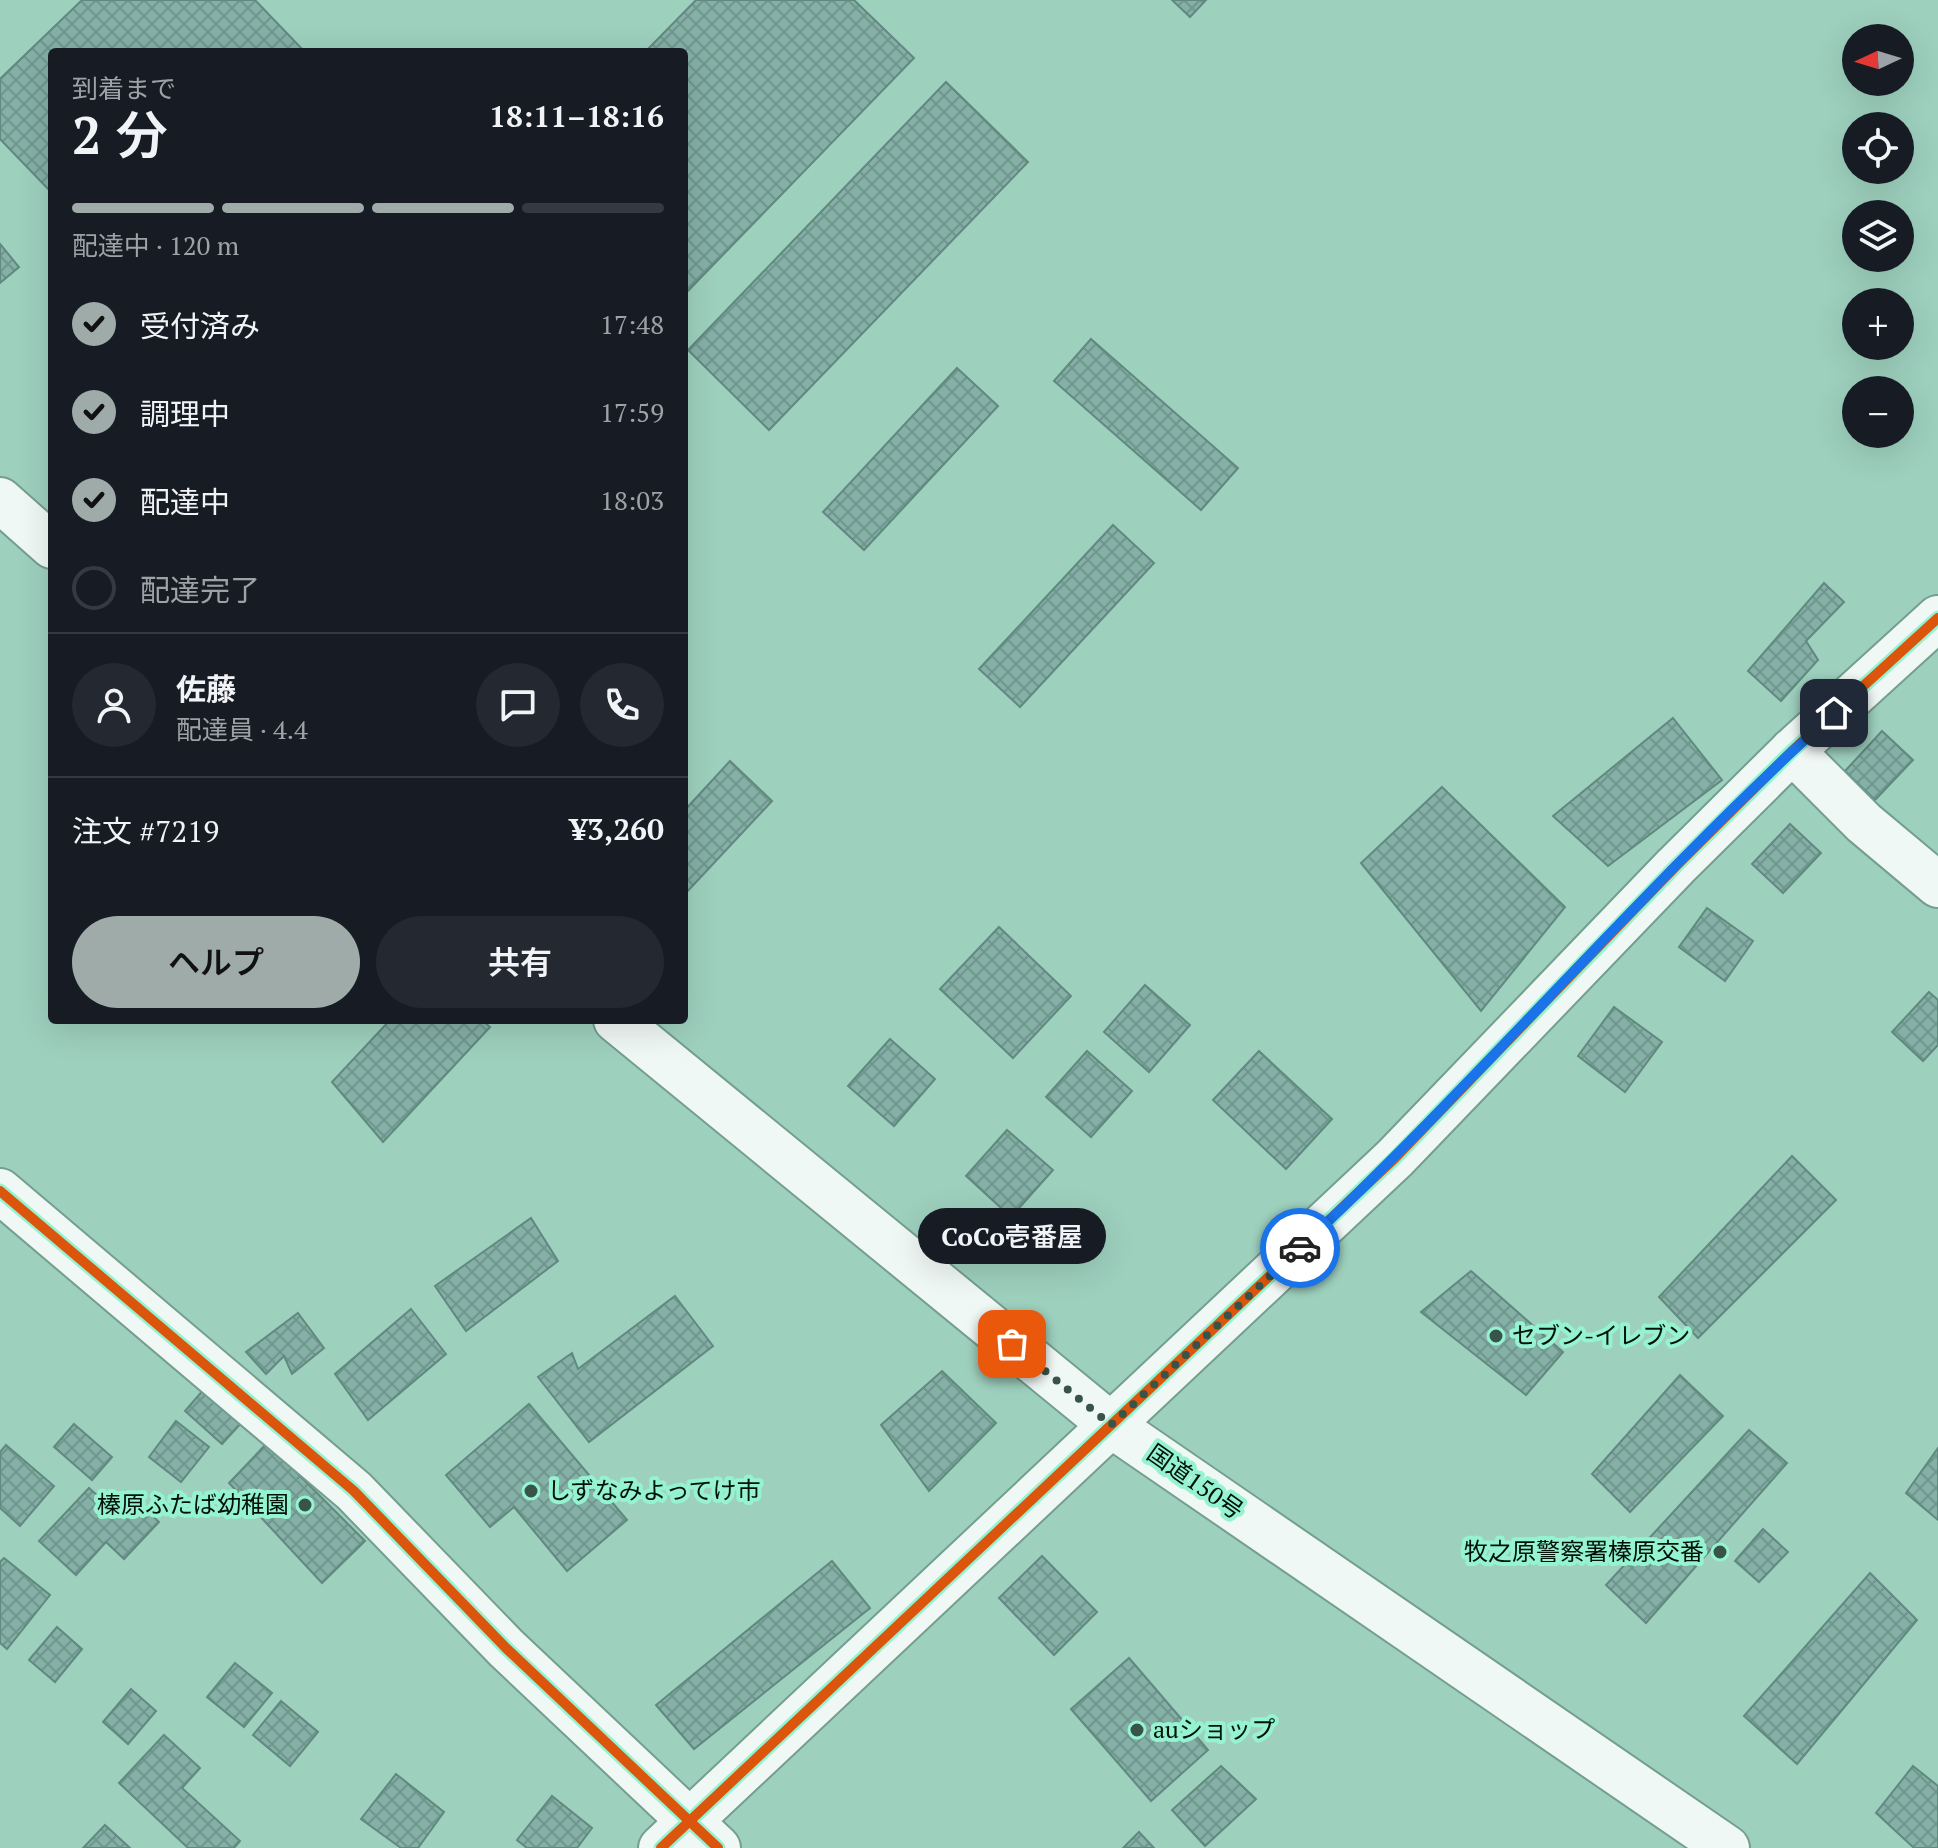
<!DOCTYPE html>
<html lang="ja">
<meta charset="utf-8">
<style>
:root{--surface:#171b24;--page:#242831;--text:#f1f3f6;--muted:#9ea1a6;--line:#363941;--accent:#9eaba9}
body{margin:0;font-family:"PT Serif","Noto Sans JP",serif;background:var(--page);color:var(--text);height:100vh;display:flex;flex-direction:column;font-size:30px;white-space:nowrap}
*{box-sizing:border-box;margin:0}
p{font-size:26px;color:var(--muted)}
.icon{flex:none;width:44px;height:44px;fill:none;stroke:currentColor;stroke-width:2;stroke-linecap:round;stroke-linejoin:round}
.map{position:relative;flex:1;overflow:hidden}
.panel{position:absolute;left:48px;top:48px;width:640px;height:976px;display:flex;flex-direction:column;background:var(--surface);border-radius:8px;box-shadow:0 8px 32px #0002}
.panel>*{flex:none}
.needle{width:52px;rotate:266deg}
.tools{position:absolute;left:1842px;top:24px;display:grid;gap:16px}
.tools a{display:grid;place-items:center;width:72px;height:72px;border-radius:50%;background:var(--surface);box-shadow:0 8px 32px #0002;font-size:40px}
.pin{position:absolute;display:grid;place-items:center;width:68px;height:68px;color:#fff;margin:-34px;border-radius:16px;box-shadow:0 4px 12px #0006}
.courier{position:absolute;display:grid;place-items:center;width:80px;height:80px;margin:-40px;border:6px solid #1a73e8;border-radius:50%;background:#fff;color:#222;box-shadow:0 2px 10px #0007}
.bubble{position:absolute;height:56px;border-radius:28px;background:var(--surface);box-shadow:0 8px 32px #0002;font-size:26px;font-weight:600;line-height:56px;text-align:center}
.overview em{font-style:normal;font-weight:600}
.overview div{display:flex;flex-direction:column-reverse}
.overview{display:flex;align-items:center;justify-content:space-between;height:136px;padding:0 24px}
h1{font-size:52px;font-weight:600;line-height:60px}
.bar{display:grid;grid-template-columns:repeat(4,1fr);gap:12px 8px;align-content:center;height:96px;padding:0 24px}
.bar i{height:10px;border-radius:6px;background:var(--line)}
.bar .current{background:var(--accent)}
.bar p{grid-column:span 4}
.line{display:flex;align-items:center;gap:20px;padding:0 24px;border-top:2px solid var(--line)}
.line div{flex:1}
.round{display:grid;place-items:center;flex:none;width:84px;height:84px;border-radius:42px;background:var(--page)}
ol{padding:0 24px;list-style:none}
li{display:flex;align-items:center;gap:24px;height:88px}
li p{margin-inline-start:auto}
li .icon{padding:8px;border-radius:50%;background:var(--accent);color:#111;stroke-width:4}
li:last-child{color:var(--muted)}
li i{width:44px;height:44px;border:4px solid var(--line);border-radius:50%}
.action{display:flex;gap:16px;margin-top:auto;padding:16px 24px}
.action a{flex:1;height:92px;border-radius:48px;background:var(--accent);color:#111;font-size:32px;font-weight:600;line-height:92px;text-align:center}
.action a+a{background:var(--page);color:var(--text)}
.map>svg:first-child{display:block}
.building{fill:url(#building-cross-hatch);stroke:#608980;stroke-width:2}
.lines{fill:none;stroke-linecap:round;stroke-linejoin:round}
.minor-casing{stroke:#749e90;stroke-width:48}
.trunk-casing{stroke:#749e90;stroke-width:48}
.minor{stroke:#f0f8f5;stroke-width:44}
.trunk{stroke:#f0f8f5;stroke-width:44}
.cycleway-casing{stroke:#95f3d1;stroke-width:15}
.cycleway{stroke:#dc550c;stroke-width:10}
.done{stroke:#38544a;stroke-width:8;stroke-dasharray:0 14.4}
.route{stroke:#1a73e8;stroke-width:10}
.poi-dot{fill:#38544a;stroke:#95f3d1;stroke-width:3}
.labels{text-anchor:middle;stroke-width:8;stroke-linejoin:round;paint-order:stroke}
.poi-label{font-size:24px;fill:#01120b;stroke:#95f3d1;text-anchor:start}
.street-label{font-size:24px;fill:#01120b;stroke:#95f3d1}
</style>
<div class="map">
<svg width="1938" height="1848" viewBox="0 0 1938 1848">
<defs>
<pattern id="building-cross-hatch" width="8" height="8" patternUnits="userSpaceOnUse" patternTransform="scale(2)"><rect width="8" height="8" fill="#84b0a6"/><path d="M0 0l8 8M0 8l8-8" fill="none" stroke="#70968e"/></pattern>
</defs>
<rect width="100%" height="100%" fill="#9ed0be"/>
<g class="building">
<path d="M82,0H255L305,52H52V193L0,139V79Z"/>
<path d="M696,0H854L914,58L684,295V52H645Z"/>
<path d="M1172,0H1206L1190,17Z"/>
<path d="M946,82L1028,162L769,430L688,350Z"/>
<path d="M0,244L19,267L0,283Z"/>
<path d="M1091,339L1238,468L1201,510L1054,381Z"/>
<path d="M957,368L998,406L864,550L823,512Z"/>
<path d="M1113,525L1154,563L1020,707L979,669Z"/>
<path d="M1824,583L1844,602L1806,641L1818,660L1781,701L1748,671Z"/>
<path d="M1673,718L1722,780L1608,866L1553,816Z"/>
<path d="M1882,731L1913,760L1875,800L1845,771Z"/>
<path d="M730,761L772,801L684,895V811Z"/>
<path d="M1442,787L1565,907L1481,1011L1361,863Z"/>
<path d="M1790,824L1821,853L1783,893L1752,864Z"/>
<path d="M1707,908L1753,941L1725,981L1679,947Z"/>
<path d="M999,927L1071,996L1013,1058L940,989Z"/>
<path d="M1145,985L1190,1025L1149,1072L1104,1032Z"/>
<path d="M1929,992L1938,1000V1045L1923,1061L1892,1032Z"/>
<path d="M1614,1007L1662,1042L1625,1092L1578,1056Z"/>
<path d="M390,1020H482L490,1027L383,1142L332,1082Z"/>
<path d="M890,1039L935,1079L894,1126L848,1086Z"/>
<path d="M1087,1051L1132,1091L1091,1137L1046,1097Z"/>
<path d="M1259,1051L1332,1119L1286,1169L1213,1100Z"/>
<path d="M1007,1130L1053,1170L1011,1217L966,1176Z"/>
<path d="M1792,1156L1836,1200L1698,1338L1659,1297Z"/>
<path d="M531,1218L558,1261L466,1331L435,1286Z"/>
<path d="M1471,1271L1563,1352L1526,1395L1421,1312Z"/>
<path d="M675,1296L713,1346L589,1442L538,1377L572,1353L578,1369Z"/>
<path d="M411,1309L446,1354L368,1420L335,1374Z"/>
<path d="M298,1313L324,1348L292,1374L284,1356L266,1374L246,1352Z"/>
<path d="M942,1371L996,1423L929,1491L881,1425Z"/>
<path d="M1680,1375L1723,1416L1630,1512L1592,1474Z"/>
<path d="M205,1388L243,1421L222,1444L185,1411Z"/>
<path d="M529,1404L627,1520L567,1571L514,1507L490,1527L446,1475Z"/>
<path d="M176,1421L209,1447L181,1482L149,1457Z"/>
<path d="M74,1424L112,1457L92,1480L54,1447Z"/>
<path d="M1749,1430L1787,1463L1646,1623L1606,1585Z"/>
<path d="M267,1443L365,1541L322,1583L229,1483Z"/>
<path d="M6,1445L54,1486L20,1526L0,1508V1452Z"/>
<path d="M1938,1448V1520L1906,1493Z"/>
<path d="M89,1488L110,1507L125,1491L159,1522L124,1559L106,1542L76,1575L39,1541Z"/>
<path d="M1763,1529L1788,1552L1759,1582L1735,1561Z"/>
<path d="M1042,1556L1097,1612L1054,1655L999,1598Z"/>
<path d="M4,1558L50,1595L7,1649L0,1643V1562Z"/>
<path d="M832,1561L870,1608L694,1749L656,1705Z"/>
<path d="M1870,1573L1917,1620L1797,1764L1744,1716Z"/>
<path d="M57,1627L82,1649L55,1682L29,1660Z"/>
<path d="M1129,1658L1208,1750L1151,1801L1071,1709Z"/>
<path d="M235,1663L272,1693L244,1727L207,1697Z"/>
<path d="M131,1689L156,1711L128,1744L103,1722Z"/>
<path d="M281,1701L318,1732L290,1766L253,1735Z"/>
<path d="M164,1735L200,1768L182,1788L240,1841L234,1848H188L119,1783Z"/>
<path d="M1221,1766L1256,1799L1205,1846L1172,1810Z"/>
<path d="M1913,1766L1938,1786V1848H1914L1876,1813Z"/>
<path d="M396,1774L444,1812L418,1848H401L361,1819Z"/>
<path d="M552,1796L592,1828L577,1848H527L517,1840Z"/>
<path d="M105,1825L130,1848H83Z"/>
<path d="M1139,1832L1154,1848H1123Z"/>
</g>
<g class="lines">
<g class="minor-casing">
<g id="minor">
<path d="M1792,751L1864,823L1938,885"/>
<path d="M0,1191L354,1491L506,1648L718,1848"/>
<path d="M661,1848L1395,1158L1676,866L1792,751L1938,618"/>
</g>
</g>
<g class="trunk-casing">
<g id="trunk">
<path d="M0,500L52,546"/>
<path d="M616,1020L1111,1425L1727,1848"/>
</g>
</g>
<use href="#minor" class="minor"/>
<use href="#trunk" class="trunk"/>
<g class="cycleway-casing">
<g id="cycleway">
<path d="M0,1191L354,1491L506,1648L718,1848"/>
<path d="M661,1848L1395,1158L1676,866L1792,751L1938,618"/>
</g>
</g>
<use href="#cycleway" class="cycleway"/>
</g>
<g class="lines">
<path class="done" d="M1012,1344L1111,1425L1300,1248"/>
<path class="route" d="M1300,1248C1484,1076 1647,882 1834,713"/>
</g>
<g class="poi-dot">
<circle cx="1496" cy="1336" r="8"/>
<circle cx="531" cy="1491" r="8"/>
<circle cx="305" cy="1505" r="8"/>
<circle cx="1720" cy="1552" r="8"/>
<circle cx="1137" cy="1730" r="8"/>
</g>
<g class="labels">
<g class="poi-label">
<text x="1512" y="1344">セブン-イレブン</text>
<text x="547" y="1499">しずなみよってけ市</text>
<text x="289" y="1513" text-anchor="end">榛原ふたば幼稚園</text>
<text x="1704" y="1560" text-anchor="end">牧之原警察署榛原交番</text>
<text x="1153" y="1738">auショップ</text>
</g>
<g class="street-label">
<text transform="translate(1195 1482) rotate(35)" y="8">国道150号</text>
</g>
</g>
</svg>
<div class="tools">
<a><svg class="needle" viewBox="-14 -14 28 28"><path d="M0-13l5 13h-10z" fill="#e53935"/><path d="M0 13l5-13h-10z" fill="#9ea1a6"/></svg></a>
<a><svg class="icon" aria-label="locate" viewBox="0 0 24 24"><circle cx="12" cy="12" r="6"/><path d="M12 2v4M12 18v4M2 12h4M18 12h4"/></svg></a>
<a><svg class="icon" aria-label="layers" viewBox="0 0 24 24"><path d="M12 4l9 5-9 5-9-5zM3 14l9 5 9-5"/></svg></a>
<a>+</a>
<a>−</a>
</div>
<div class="pin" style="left:1012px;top:1344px;background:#ea580c"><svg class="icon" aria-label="bag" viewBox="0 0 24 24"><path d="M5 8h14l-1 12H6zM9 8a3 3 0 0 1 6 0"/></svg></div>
<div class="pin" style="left:1834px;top:713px;background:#1f2937"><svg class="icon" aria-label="home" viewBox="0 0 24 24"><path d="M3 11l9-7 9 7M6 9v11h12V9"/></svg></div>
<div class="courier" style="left:1300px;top:1248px"><svg class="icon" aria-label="car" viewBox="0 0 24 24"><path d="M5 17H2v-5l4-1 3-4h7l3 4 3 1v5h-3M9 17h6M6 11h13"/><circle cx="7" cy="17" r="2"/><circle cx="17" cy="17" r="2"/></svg></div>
<div class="bubble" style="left:918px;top:1208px;width:188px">CoCo壱番屋</div>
<section class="panel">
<div class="overview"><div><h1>2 分</h1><p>到着まで</p></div><em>18:11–18:16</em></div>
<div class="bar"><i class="current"></i><i class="current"></i><i class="current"></i><i></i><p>配達中 · 120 m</p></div>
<ol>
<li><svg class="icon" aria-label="check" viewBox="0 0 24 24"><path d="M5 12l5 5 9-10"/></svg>受付済み<p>17:48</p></li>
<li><svg class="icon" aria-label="check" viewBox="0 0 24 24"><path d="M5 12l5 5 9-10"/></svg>調理中<p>17:59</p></li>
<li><svg class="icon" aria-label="check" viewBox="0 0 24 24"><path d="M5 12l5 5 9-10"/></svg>配達中<p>18:03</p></li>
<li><i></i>配達完了</li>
</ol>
<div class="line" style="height:144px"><a class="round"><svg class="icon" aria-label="person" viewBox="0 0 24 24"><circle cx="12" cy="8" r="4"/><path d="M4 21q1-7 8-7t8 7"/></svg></a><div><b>佐藤</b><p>配達員 · 4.4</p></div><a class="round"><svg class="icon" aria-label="chat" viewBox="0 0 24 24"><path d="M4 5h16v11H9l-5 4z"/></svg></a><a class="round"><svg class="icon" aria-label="phone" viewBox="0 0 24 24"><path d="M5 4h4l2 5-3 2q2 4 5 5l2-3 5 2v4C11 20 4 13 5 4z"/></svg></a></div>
<div class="line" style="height:104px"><div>注文 #7219</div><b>¥3,260</b></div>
<div class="action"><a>ヘルプ</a><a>共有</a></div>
</section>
</div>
